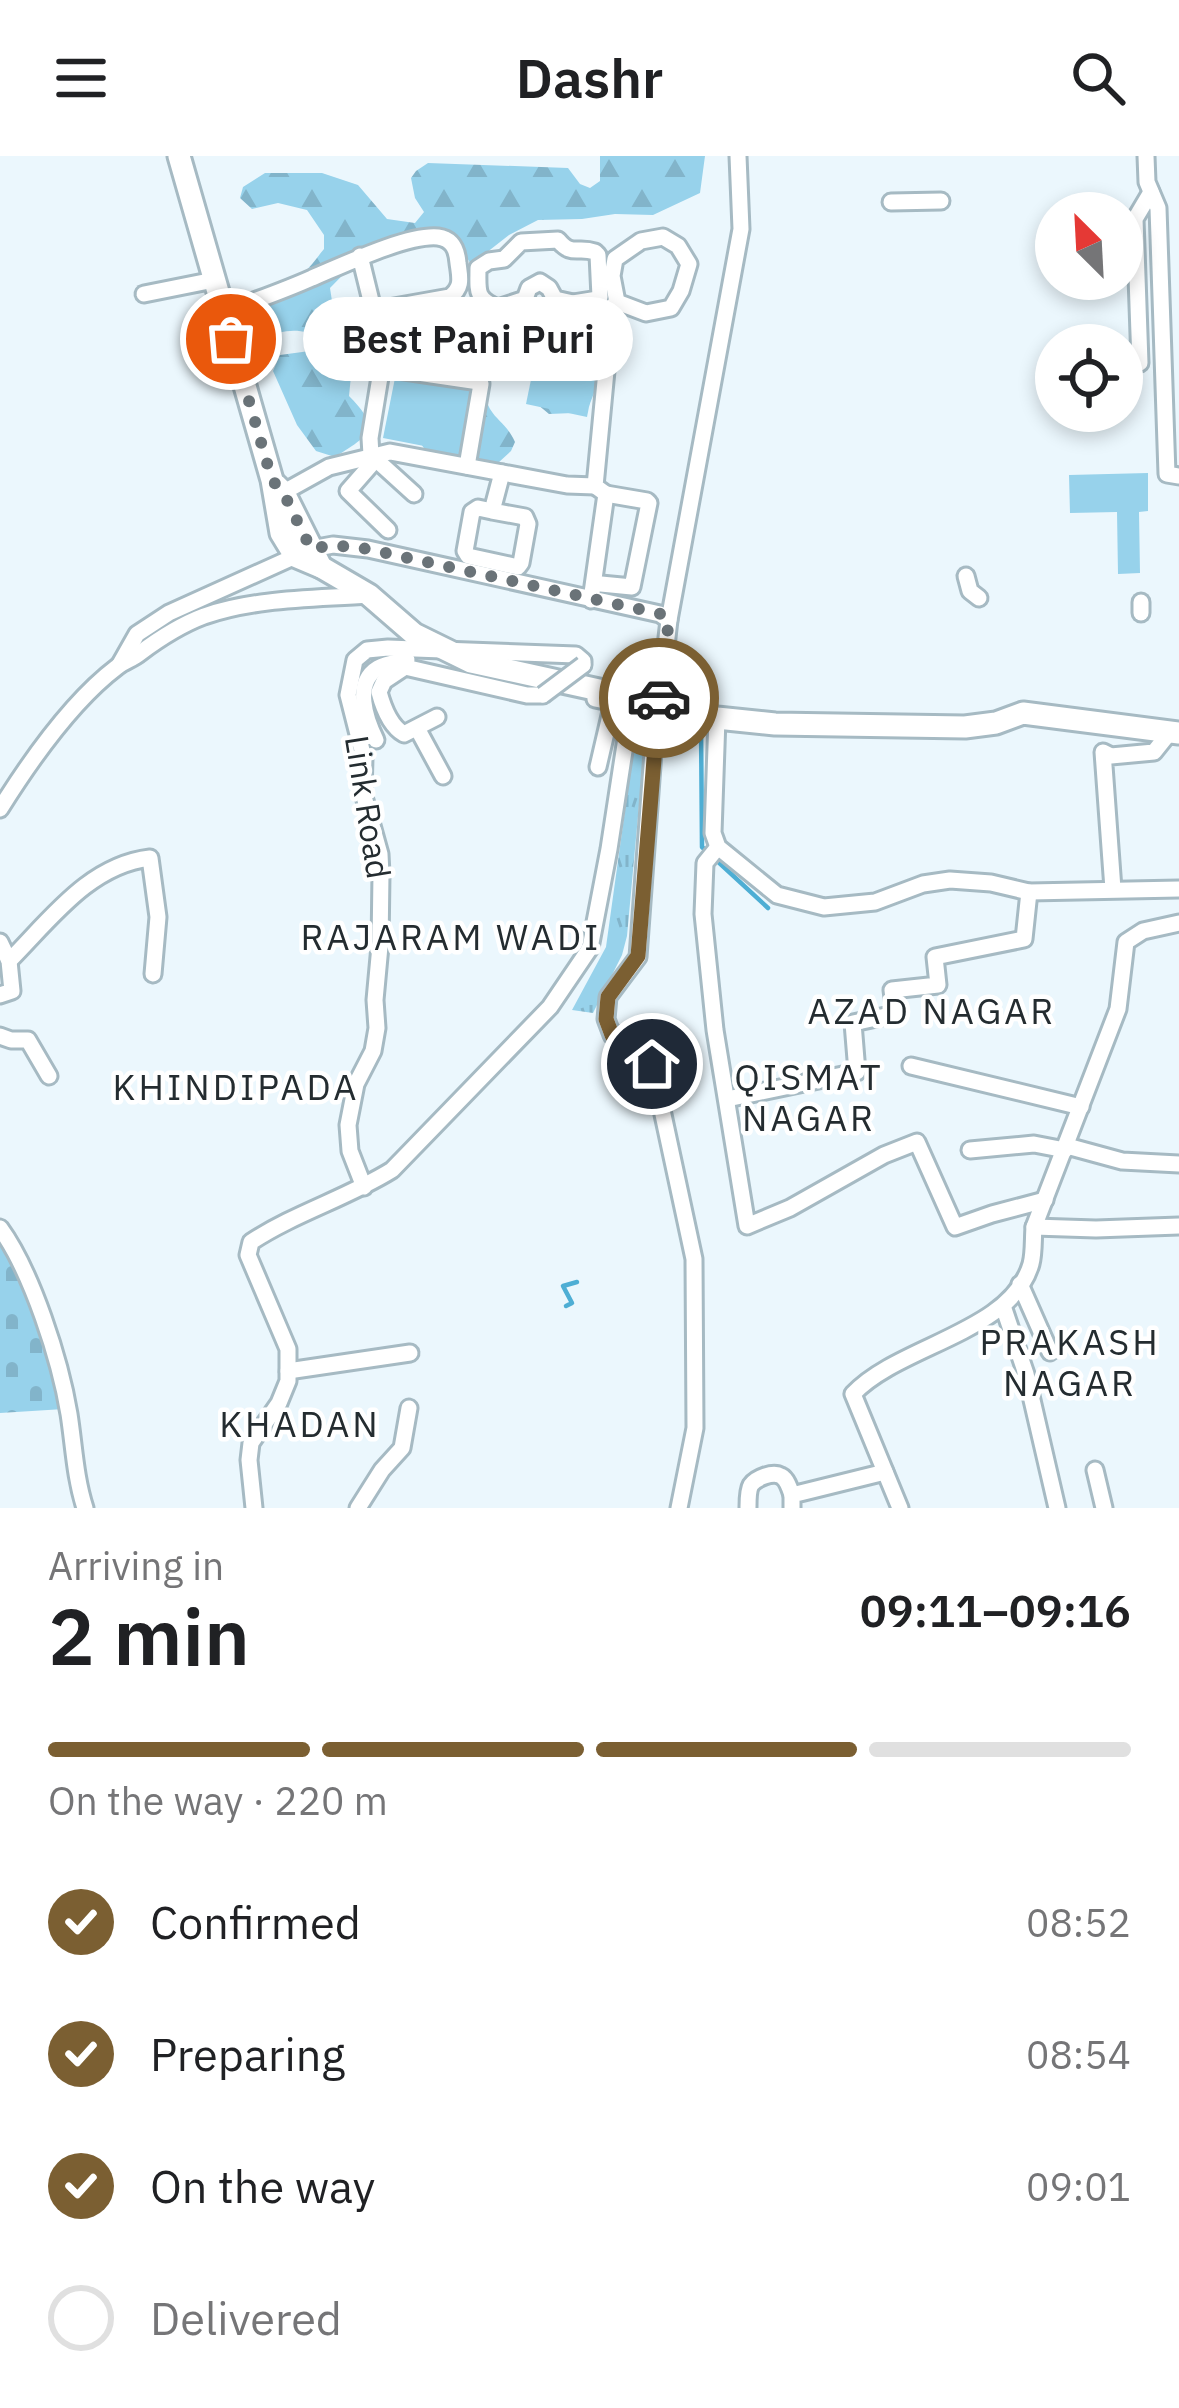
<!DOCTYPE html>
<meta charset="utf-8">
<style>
:root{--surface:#fff;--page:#f6f6f6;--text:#202124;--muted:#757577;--line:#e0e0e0;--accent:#7b5f32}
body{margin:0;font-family:"IBM Plex Sans",sans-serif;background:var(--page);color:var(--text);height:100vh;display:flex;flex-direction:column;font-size:45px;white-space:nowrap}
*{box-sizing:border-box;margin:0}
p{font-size:39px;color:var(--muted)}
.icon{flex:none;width:66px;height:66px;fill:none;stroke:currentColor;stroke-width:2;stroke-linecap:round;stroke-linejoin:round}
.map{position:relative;height:1352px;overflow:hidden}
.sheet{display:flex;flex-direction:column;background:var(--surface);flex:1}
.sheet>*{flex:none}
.needle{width:78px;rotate:336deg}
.controls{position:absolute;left:1035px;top:36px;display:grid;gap:24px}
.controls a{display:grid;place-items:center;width:108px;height:108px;border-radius:50%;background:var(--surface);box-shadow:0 6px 18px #0003;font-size:60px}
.pin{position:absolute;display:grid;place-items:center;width:102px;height:102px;color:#fff;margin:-51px;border:6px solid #fff;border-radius:50%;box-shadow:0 3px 12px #0007}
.courier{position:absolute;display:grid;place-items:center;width:120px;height:120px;margin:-60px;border:9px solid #7b5f32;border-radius:50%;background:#fff;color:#222;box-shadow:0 3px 15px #0007}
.bubble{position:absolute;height:84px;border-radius:42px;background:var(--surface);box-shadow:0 6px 18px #0003;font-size:39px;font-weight:600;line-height:84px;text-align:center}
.headline em{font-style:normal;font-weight:600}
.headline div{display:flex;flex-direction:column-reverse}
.headline{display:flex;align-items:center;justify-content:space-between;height:204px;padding:0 48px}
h1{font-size:78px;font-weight:600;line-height:90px}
.bar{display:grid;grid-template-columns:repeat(4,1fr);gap:18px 12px;align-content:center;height:144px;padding:0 48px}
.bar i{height:15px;border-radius:9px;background:var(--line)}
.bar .on{background:var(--accent)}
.bar p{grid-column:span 4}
ol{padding:0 48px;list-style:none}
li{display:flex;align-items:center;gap:36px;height:132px}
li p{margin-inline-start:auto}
li .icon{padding:12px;border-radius:50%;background:var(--accent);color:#fff;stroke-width:4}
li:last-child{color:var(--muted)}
li i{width:66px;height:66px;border:6px solid var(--line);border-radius:50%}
header{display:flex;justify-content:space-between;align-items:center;height:156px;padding:0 48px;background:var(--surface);font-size:54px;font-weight:600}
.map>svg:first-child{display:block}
.grass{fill:url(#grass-tufts)}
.forest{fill:url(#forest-firs)}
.cemetery{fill:url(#cemetery-stones)}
.park{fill:#97d2eb}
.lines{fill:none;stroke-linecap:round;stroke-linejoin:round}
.stream{stroke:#4eaed4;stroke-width:4.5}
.secondary-tunnel{stroke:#c3ced4;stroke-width:21;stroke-dasharray:21 10;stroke-linecap:butt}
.street-casing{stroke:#a6bac3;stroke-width:21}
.secondary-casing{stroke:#a6bac3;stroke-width:27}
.street{stroke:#fff;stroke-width:15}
.secondary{stroke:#fff;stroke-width:21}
.street-bridge-casing{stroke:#a6bac3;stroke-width:21;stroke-linecap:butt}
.street-bridge{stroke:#fff;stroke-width:15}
.done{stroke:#6a7378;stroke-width:12;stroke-dasharray:0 21.6}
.route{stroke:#7b5f32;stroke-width:15}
.labels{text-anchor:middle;stroke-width:9;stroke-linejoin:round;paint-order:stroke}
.street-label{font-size:33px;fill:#242c30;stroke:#fff}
.neighbourhood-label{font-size:36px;letter-spacing:3px;fill:#242c30;stroke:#fff}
</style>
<header><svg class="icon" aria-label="menu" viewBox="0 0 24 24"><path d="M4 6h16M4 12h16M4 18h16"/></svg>Dashr<svg class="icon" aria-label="search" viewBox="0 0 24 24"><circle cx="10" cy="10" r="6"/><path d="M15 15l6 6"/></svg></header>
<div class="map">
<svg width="1179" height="1352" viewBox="0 0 1179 1352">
<defs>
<pattern id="grass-tufts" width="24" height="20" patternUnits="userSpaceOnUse" patternTransform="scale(3)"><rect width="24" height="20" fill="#97d2eb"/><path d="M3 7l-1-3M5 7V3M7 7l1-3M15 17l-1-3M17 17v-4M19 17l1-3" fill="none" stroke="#82b4ca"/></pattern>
<pattern id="forest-firs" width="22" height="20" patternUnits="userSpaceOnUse" patternTransform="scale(3)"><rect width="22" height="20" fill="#97d2eb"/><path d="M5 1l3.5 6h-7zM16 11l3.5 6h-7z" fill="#82b4ca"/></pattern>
<pattern id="cemetery-stones" width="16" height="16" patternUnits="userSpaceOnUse" patternTransform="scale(3)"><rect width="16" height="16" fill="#97d2eb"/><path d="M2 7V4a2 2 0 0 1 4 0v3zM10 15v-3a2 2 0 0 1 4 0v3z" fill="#82b4ca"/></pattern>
</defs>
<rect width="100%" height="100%" fill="#ebf7fd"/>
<path class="grass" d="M638,561L647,562L627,780L622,799L593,857L572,854L606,791Z"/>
<path class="forest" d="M600,0H705L700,37L653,59L615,58L582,63L538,64L509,79L486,97L482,107L473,112L459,88L408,81L374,87L330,132L332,145L338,157L394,156L449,144L490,163L545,172L574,186L594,192L602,204L599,224L589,250L573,257L549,258L537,248L530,204L515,193C507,196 503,197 498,203C489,213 482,241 490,253C498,266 506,267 515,286L511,295L498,307L428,298L417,282L464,234L476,215L474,197L459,186L432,177L413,187L402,200L394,202L375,196L357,203L351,220L349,240C382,273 369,280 335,301L316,295L297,269L273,215L280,199L317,194L320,182C302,171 283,174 264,181L250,168C252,123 277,135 304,116C311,111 318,100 324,93V79L307,54L278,47L252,53L240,42L243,31L265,17H322L358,29L387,63L415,67L424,56L415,42L411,22L416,15L428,7L568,12L580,28L590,32L600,25Z"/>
<path class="cemetery" d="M0,1087L20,1124L64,1253L0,1257Z"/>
<g class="park">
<path d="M578,174L597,184L599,200L587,261L526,248L541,175Z"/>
<path d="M396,217L478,233L465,298L383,282Z"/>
<path d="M1148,317V355L1139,356L1140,417L1118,418L1117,356L1070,357L1069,319Z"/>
</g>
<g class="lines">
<g class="stream">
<path d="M701,568L702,691L768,752"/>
<path d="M566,1150L572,1147L563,1130L577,1126"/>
</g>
<path class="secondary-tunnel" d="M649,545L689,554"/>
<g class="street-casing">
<g id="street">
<path d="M1146,0L1147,26L1158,52L1167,318L1179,320"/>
<path d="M891,46L941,45"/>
<path d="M144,138L214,124"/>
<path d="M498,152C475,143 478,135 478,112L489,105L504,103L521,86L558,84C572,101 577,90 595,96L598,99L600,141L598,143L573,147"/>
<path d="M224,156C254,145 283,135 312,122C341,110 407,78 438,81C453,83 457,94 458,107C460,122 463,131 450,141L377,154L372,149L360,100"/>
<path d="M499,161L498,152L525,143L529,132L540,126L549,132L555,143L573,147L575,151"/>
<path d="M488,166L581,165L594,167L606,186V215L595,330L606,338L591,444"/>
<path d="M594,167L617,146L612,120L615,103L641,85L663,81L678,90L689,108L681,135L671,152L646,157L617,146"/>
<path d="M1140,207L1135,63L1151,36"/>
<path d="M376,303L348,335L388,374"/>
<path d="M414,338L371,299L370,282L381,215L384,212L479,226L481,228L467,310"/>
<path d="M275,341L329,311L390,296L567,329L595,330"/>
<path d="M492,355L525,361L528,368L521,407L518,411L468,400L465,395L472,356L478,352L492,355L502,317"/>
<path d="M966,420L970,435L979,442"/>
<path d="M601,428L632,431L649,347L647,345L606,338"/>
<path d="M1141,457V446"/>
<path d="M120,508L137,478L169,457L311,393L333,389L368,393L660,458L669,464"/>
<path d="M661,534L669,464L741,73L738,0"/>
<path d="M595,543L610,546L612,551L598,611"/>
<path d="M656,555L638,801L608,841L606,863L612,879L634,878L647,884L694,1103L695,1272L679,1352"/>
<path d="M437,561L404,578C390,570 383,551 379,536L384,525L405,511L527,539H543"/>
<path d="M717,562L713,677L718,691L777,739L824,751L875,746L923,728L950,724L991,727L1029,736L1179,733"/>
<path d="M417,572L443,620"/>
<path d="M376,584C366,564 353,527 378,512C386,507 398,506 407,504"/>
<path d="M0,653C30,605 72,545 117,511C124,505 133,503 140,497C160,482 180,469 204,460C256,442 314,443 368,439"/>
<path d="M718,691L705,707L703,758L715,874L747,1070L790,1052L884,999L917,986L955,1071L992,1058L1045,1044"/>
<path d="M1113,733L1103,596L1111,600L1154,596L1170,576"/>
<path d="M0,786L9,805L12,835L0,839"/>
<path d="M9,805C50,764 89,709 150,702L158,761L153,818"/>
<path d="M0,880L11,884H28L49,920"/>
<path d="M911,910L1081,951"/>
<path d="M727,943L857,916L853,867L895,858L892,834L938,829L935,801L1024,783L1029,736"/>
<path d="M1067,990L1122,1005L1179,1008"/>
<path d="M970,994L1034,988L1065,994"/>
<path d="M364,1031L350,995L348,969L356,928L373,895L377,872L375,844L380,790L381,718L380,698L363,637L364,602L348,539L355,504L367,494L388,492L576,499L583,505V509"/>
<path d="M1034,1071L1096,1073L1179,1070"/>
<path d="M0,1072C32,1116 60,1204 69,1258C74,1290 75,1321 85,1352"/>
<path d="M1020,1128L1050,1196"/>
<path d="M1003,1150L1026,1218L1057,1352"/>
<path d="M288,1215L410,1197"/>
<path d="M1095,1314L1104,1352"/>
<path d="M748,1351C748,1345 748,1334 751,1329C756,1322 773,1315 781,1320C787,1323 790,1333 792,1339"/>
<path d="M254,1352L249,1304L251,1287L279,1247L288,1225V1193L248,1099L251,1086C295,1057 347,1042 392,1014L550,851L590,792L609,693L632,543"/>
<path d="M358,1352L382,1314L402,1292L409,1252"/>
<path d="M792,1352V1339L885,1316"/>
<path d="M900,1352L853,1238C899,1189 1011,1177 1031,1108C1034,1097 1033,1083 1034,1071L1118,853L1126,786L1143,775L1179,767"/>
</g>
</g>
<g class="secondary-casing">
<g id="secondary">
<path d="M179,0L272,324L281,377L295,400L321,411L369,439L414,478L471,506L649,545"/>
<path d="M276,329L284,337L321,411"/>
<path d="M689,554L717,562L775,568L965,571L996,567L1023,557L1179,577"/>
</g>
</g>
<use href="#street" class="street"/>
<use href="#secondary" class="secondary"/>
<g class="street-bridge-casing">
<g id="street-bridge">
<path d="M543,539L583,509"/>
<path d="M656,555L661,534"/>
</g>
</g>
<use href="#street-bridge" class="street-bridge"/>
</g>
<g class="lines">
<path class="done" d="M231,183L272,324L284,338L311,393L333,389L368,393L661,458L669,464L659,542"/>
<path class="route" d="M652,908L647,884L634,878L612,879L606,863L608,841L638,800L659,542"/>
</g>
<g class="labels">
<g class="street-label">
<text transform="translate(368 651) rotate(81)" y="12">Link Road</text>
</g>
<g class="neighbourhood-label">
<text x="451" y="794">RAJARAM WADI</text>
<text x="932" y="868">AZAD NAGAR</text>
<text x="809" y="934">QISMAT<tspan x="809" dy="41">NAGAR</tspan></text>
<text x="236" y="944">KHINDIPADA</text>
<text x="1070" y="1199">PRAKASH<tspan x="1070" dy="41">NAGAR</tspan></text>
<text x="300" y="1281">KHADAN</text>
</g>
</g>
</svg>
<div class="controls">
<a><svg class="needle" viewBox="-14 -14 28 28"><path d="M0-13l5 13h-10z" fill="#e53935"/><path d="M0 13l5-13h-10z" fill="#757577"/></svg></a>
<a><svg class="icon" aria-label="locate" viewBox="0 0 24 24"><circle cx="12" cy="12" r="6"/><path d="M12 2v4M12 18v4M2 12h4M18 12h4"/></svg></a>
</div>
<div class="pin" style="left:231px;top:183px;background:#ea580c"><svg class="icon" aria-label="bag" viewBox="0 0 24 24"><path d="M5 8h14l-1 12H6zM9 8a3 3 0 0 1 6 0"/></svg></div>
<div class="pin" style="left:652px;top:908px;background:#1f2937"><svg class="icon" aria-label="home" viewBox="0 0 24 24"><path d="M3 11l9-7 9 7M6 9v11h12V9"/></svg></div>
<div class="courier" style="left:659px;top:542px"><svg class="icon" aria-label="car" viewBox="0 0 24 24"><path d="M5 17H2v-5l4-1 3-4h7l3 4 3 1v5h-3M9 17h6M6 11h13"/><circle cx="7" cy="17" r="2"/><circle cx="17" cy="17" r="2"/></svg></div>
<div class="bubble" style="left:303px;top:141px;width:330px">Best Pani Puri</div>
</div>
<section class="sheet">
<div class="headline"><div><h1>2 min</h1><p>Arriving in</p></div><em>09:11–09:16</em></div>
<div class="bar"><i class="on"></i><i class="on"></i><i class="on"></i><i></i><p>On the way · 220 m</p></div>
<ol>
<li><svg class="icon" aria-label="check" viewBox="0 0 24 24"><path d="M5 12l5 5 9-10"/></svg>Confirmed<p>08:52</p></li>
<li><svg class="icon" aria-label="check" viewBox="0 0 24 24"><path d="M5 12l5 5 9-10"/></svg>Preparing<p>08:54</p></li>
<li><svg class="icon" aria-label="check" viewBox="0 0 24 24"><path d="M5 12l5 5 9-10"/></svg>On the way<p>09:01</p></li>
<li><i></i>Delivered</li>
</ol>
</section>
